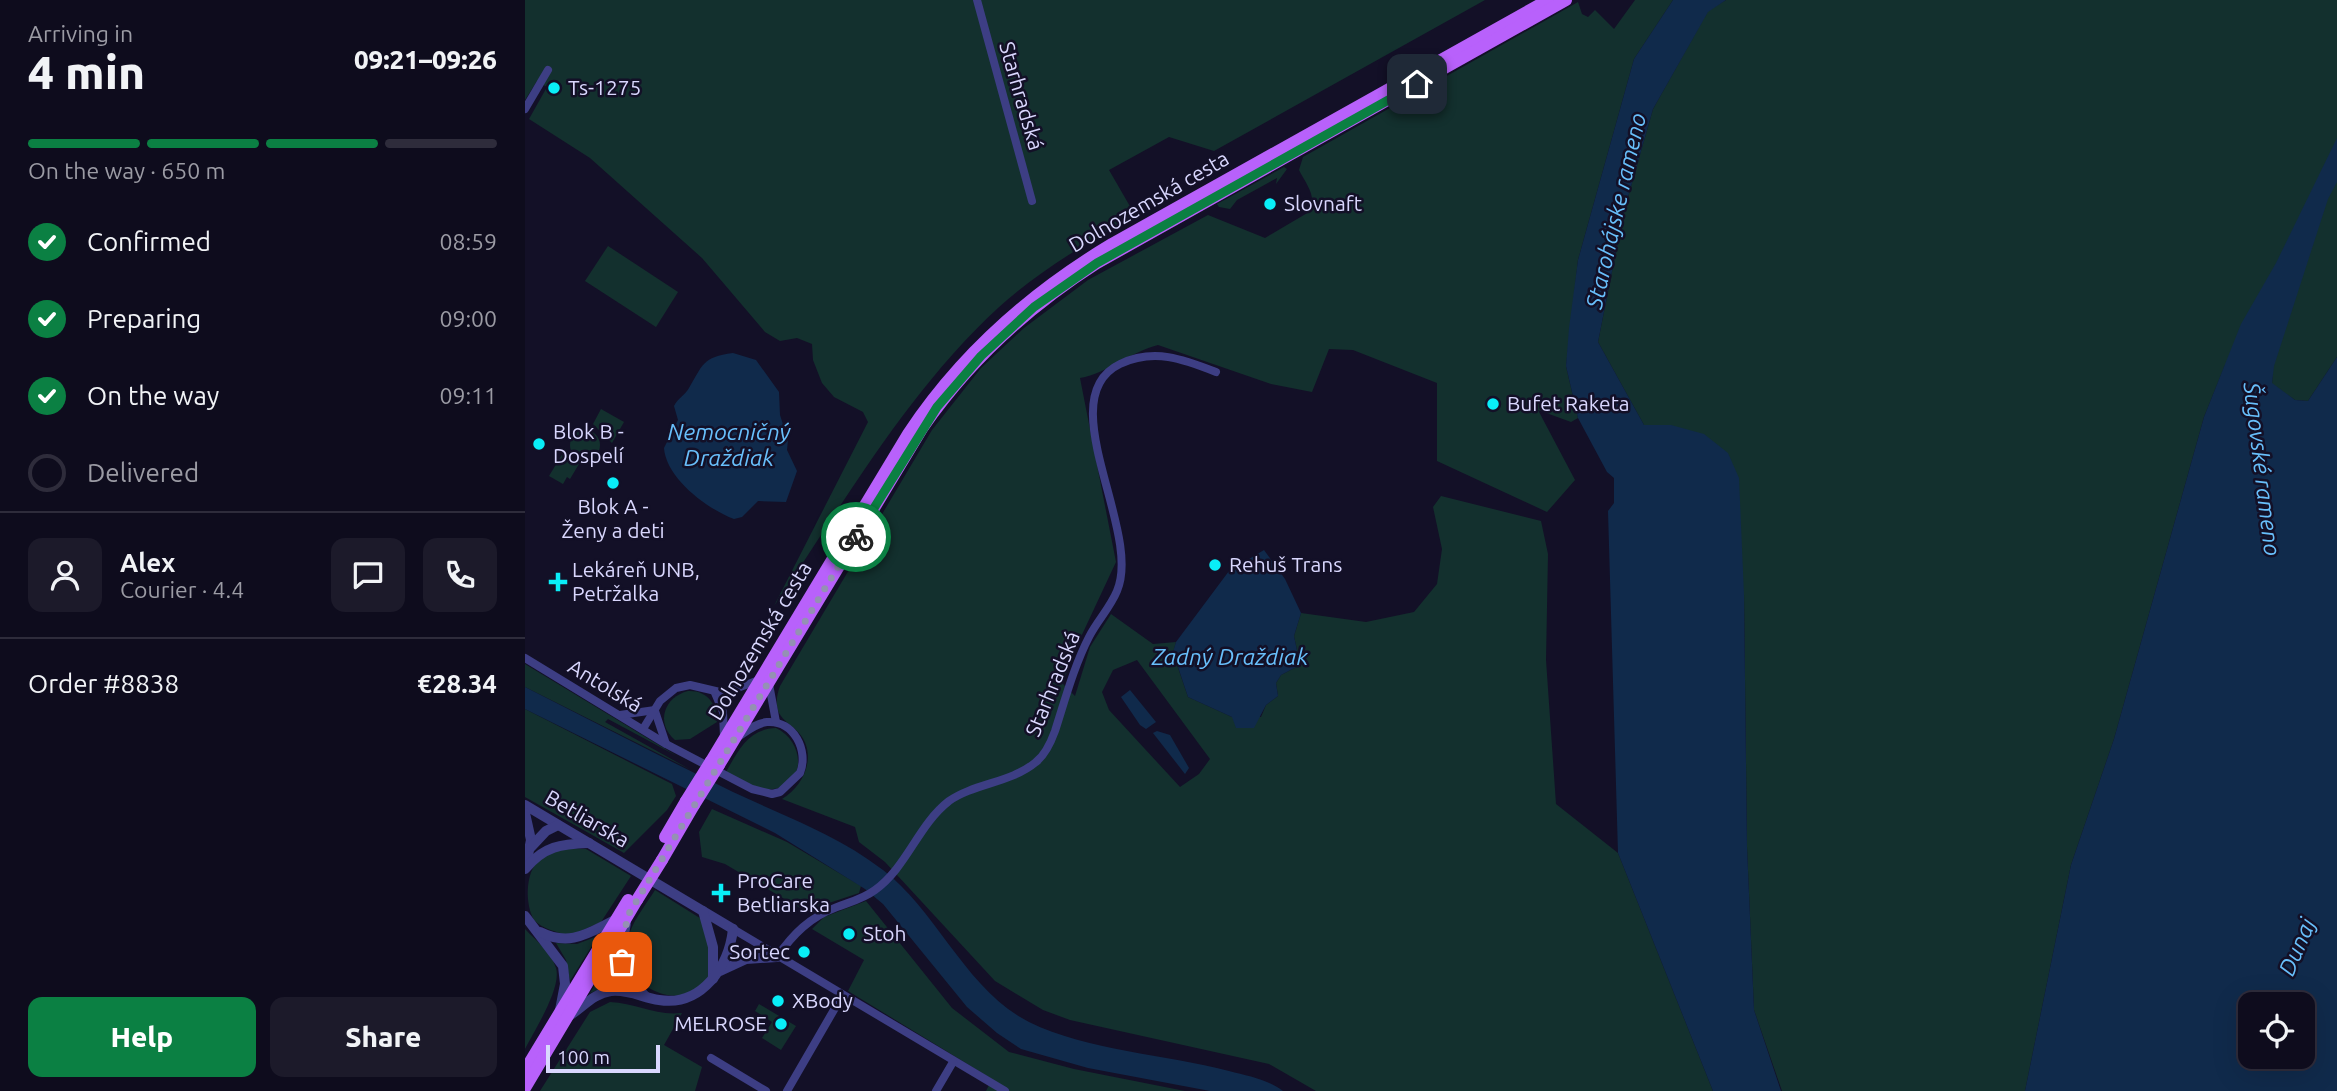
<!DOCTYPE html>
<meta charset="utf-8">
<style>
:root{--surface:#0e0c1d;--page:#1c1a2a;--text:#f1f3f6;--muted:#9b9ba4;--line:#2e2c3b;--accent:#0b8043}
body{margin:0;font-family:Ubuntu,sans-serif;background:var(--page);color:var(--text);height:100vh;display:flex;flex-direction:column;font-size:26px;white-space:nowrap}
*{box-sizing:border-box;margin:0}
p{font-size:23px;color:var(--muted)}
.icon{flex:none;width:38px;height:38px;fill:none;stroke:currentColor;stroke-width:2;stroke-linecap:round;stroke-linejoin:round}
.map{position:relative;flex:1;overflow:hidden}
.drawer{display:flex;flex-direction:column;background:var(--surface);width:525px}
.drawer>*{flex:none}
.buttons{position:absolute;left:1713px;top:992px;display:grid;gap:14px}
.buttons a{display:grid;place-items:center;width:77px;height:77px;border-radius:14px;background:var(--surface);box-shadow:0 7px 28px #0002,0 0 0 2px var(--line);font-size:35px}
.scale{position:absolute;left:21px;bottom:18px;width:114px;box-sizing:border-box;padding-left:7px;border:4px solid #d9d7fe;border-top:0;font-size:19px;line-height:24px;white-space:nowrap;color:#d9d7fe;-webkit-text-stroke:5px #131027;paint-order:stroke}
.pin{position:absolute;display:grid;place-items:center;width:60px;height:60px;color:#fff;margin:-30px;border-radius:14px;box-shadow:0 4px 10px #0006}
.courier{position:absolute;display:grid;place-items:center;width:70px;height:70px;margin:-35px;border:5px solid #0b8043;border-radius:50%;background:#fff;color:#222;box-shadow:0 2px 9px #0007}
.headline em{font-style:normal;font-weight:800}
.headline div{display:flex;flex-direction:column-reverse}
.headline{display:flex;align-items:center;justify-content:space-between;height:119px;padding:0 28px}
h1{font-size:46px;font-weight:800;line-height:52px}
.bar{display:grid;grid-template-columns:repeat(4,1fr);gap:10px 7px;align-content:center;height:84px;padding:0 28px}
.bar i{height:9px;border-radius:5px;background:var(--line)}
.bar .on{background:var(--accent)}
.bar p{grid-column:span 4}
.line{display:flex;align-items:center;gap:18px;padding:0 28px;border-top:2px solid var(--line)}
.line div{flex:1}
.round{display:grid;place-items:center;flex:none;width:74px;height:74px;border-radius:14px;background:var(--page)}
ol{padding:0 28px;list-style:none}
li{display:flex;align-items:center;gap:21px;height:77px}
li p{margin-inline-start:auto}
li .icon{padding:7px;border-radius:50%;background:var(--accent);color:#fff;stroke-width:4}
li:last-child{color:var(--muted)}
li i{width:38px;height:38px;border:4px solid var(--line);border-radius:50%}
.action{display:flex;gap:14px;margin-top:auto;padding:14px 28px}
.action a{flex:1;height:80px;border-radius:14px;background:var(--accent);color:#fff;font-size:28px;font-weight:800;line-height:80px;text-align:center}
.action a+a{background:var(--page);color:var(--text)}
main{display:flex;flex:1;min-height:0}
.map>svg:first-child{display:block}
.green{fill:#13302e;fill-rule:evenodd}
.water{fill:#102a4b;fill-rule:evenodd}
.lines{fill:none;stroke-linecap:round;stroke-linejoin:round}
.minor{stroke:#3d3e84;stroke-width:8}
.tertiary{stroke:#3d3e84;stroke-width:10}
.primary{stroke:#b861fb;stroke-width:12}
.primary-bridge{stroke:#b861fb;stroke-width:12}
.done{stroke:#9491b3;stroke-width:7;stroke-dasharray:0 12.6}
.route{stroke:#0b8043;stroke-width:9}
.poi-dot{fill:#09eef8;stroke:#131027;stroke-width:2.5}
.labels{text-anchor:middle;stroke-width:5;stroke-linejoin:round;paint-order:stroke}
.poi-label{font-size:21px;fill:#d9d7fe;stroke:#131027;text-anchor:start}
.street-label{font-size:21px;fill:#d9d7fe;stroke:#131027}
.water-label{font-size:23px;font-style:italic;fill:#68bffb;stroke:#131027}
</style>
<main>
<section class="drawer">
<div class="headline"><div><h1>4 min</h1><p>Arriving in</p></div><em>09:21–09:26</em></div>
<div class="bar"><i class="on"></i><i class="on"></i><i class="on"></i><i></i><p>On the way · 650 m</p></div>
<ol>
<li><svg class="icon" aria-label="check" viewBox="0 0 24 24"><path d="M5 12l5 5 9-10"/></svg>Confirmed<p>08:59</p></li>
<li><svg class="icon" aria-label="check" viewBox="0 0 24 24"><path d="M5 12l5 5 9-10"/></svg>Preparing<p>09:00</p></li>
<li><svg class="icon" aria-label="check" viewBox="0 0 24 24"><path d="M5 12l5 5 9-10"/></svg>On the way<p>09:11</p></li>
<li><i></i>Delivered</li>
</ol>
<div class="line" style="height:126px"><a class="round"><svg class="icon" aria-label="person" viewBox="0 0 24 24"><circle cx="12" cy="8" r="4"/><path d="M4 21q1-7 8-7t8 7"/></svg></a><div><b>Alex</b><p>Courier · 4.4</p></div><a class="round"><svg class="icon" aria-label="chat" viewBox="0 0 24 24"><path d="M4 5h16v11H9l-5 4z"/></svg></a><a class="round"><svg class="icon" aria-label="phone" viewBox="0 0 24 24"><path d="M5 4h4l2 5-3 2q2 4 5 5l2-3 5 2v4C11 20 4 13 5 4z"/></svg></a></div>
<div class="line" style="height:91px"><div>Order #8838</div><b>€28.34</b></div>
<div class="action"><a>Help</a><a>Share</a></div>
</section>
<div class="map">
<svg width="1812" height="1091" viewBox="0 0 1812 1091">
<rect width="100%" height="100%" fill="#131027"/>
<g class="green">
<path d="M0,0H960L689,151L644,137L584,170L610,215C562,243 515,270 473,308C382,392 319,503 249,606L343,422L338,412L309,397L297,383L288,360L287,344L272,338L255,341L240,332L177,258L65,158L4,119L22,87L12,81L0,100Z"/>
<path d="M1110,0H1148L1109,59L1053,260L1041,366L1053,418L1046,422L1013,410L1050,480L1022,512L912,461V383L828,350L804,349L787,392L746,384L633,345C605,352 583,373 555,378L591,562L547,656L538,684L550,696L565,647L586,614L628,644L651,642L648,653L663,697L707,717H736L741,705L753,696L751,683L756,675L775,665L769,636L776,613L841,622L889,612L912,584L917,549L908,507L916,496L1016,521L1023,554L1021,660L1031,804L1093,853L1188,1091H791L744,1064L545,1020L518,1010L470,981L360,862L334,842L330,827L257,799C279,786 293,755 274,733C268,726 258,721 254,713C250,704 252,694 255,686L407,430L456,368L499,328L563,280L683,215L740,238L784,212C793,197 781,184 774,170L778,157L1053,2L1057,14L1063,17L1070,10L1089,29ZM612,660L685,759L674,774L655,787L584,710L577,692L588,670Z"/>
<path d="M1201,0H1812V357L1783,401L1770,400L1747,384L1748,366L1700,365L1679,417L1589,739L1546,865L1500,1091H1257L1229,1010L1222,847L1219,595L1146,425H1119L1073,342L1099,211L1128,109L1183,11Z"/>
<path d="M759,167L762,169L751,184L752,178L712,200L705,209L694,207L692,204Z"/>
<path d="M83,246L153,292L131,327L60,281Z"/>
<path d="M76,409L99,422L87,443L68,424Z"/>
<circle cx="60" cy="445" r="15"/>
<path d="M41,448L42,454L54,464L45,479L42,477L38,484L24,476Z"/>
<path d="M0,664L152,756L83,719L80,722L166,770L0,687Z"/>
<path d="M163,691C182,690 192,704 192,722L165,739L150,740C130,723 139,697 163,691Z"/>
<path d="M0,709L147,784L151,796L142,810L99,853L0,797Z"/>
<path d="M251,728C279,741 283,784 248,789C232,791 215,779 201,772C213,751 223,729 251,728Z"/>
<path d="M187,809L262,842L336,886L334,893L280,911L200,864L177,857L174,832Z"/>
<path d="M39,848L61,849L106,876L76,922L44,936C33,932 17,929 9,920C0,904 0,873 14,860C21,854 31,851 39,848Z"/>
<path d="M130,890L178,920C181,933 189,954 186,968C176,1019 85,995 105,932C110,918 122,903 130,890Z"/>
<path d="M341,901L427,1008L484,1052L549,1069L660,1091H461L467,1079L323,991L339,960L287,929L299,917Z"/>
<path d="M0,929C11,941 26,951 31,968C37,988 9,1031 0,1049Z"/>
<path d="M73,936L45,981L41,960L31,943L52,944Z"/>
<path d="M92,948L95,971L106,987L87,985L65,993Z"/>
<path d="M85,1002C111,1003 130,1016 157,1013L139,1045L177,1067L170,1091H15L65,1012Z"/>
<path d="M234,1004L271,1026L256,1050L237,1038L247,1022L230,1011Z"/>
</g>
<g class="water">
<path d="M1148,0H1201L1183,12L1128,109L1099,211L1073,342L1119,425H1146L1179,434L1203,453L1214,478L1219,595L1222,847L1229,1010L1256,1091H1188L1093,853L1083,511L1089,503V478L1082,472L1053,418L1041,366L1044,328L1053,260L1109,59Z"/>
<path d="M1812,138V182L1803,199L1749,366L1747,383L1770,400L1783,401L1812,357V1091H1500L1546,865L1589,739L1679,417L1716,324L1751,263ZM1726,1004H1778V1057H1726Z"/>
<path d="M208,353L231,360L254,392L255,415L263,440L262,450L272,471L261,502L233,501L217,517L209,519C182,509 141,478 139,448L153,420L149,406C153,398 160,395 164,388C178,365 177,357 208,353Z"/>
<path d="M739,550L760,579L776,613L769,636L775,665L756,675L751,683L753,696L741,705L729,728H711L707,717L663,697L648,652L651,642L704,571Z"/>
<path d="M0,687C69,722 138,758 208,792C259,816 313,835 358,870C412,911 441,990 504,1022C563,1051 640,1054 704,1071C723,1076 742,1079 758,1091H685L563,1068L496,1049L472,1033L442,1007L358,904L340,889L250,833L0,709Z"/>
<path d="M605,690L631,722L621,729L615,725L596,697Z"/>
<path d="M632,731L645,735L664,768L660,774L628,733Z"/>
</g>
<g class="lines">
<g class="minor">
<path d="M452,0L507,201"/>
<path d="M0,109L23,70"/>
<path d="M0,658L141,744L227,789L247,794L255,792L275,773C284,751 269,720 242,722C231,723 222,731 213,737"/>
<path d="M244,684L251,722"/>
<path d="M190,693L198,712L199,737"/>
<path d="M130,711L141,744"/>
<path d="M95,715L130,710"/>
<path d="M118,729L135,701L151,688L165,685L199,693L234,680"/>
<path d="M208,929L480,1091"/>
<path d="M252,957C268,934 285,917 312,907C325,902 338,899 350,890C382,867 393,825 424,801C450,783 486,783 511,762C520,755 526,742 530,731C540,700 549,666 564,637C572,621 585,608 592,591C618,531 524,398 595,364C629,348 658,359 691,372"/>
<path d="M186,1058L241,1091"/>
<path d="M262,1091L317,996"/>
<path d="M411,1091L428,1062"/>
</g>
<g class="tertiary">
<path d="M0,805L208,929"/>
<path d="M0,813L6,840L1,865"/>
<path d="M6,847L21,831L33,825"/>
<path d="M0,869C19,846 36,844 64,843"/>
<path d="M178,911L188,947V979"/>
<path d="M0,916L38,966L40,984L35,1010"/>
<path d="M101,923C94,959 95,969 120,996"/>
<path d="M15,932C45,947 63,933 90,920"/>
<path d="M195,971L221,959L252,957"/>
<path d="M44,1016C58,1007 69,993 86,991C104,989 118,998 134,1000C177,1007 204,966 208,929"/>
</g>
<g class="primary">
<path d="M186,761L383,434C436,354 505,293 587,244L1023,0"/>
<path d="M194,765L398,427C445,360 503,307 572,263L1041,0"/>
<path d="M140,837L161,801"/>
<path d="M137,860L169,805"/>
<path d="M0,1070L103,900"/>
<path d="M0,1088L112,900"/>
</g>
<g class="primary-bridge">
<path d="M161,801L186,761"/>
<path d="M169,805L194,765"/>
<path d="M112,900L137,860"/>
</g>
</g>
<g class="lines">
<path class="done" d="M97,962L102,917L331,537"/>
<path class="route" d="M331,537L412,407L456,356L509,307L572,263L892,84"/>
</g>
<g class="poi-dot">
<circle cx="29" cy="88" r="7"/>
<circle cx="745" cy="204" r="7"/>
<circle cx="968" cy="404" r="7"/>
<circle cx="14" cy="444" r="7"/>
<circle cx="88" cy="483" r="7"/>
<circle cx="690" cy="565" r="7"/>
<path d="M29.5 571.5h7v7h7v7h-7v7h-7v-7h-7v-7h7z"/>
<path d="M192.5 882.5h7v7h7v7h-7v7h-7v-7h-7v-7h7z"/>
<circle cx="324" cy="934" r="7"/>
<circle cx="279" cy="952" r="7"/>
<circle cx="253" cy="1001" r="7"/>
<circle cx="256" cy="1024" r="7"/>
</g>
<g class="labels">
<g class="poi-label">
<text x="43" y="95">Ts-1275</text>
<text x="759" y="211">Slovnaft</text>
<text x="982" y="411">Bufet Raketa</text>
<text x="28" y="439">Blok B -<tspan x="28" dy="24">Dospelí</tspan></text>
<text x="88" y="514" text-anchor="middle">Blok A -<tspan x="88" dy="24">Ženy a deti</tspan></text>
<text x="704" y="572">Rehuš Trans</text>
<text x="47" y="577">Lekáreň UNB,<tspan x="47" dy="24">Petržalka</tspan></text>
<text x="212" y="888">ProCare<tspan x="212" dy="24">Betliarska</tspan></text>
<text x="338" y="941">Stoh</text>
<text x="265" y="959" text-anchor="end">Sortec</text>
<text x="267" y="1008">XBody</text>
<text x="242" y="1031" text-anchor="end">MELROSE</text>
</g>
<g class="street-label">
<text transform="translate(496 96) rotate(74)" y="7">Starhradská</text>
<text transform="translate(624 202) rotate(-30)" y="7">Dolnozemská cesta</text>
<text transform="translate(235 641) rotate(-59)" y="7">Dolnozemská cesta</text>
<text transform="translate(528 684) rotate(-68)" y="7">Starhradská</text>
<text transform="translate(80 686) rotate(31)" y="7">Antolská</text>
<text transform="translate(62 819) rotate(30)" y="7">Betliarska</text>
</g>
<g class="water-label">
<text transform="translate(1091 211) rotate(-77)" y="8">Starohájske rameno</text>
<text x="204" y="440">Nemocničný<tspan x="204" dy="26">Draždiak</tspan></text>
<text transform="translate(1737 469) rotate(83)" y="8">Šugovské rameno</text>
<text x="705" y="665">Zadný Draždiak</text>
<text transform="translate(1772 947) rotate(-67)" y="8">Dunaj</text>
</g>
</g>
</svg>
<div class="buttons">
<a><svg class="icon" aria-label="locate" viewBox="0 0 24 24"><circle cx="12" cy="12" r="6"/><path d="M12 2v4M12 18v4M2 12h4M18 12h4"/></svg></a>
</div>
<div class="scale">100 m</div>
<div class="pin" style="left:97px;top:962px;background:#ea580c"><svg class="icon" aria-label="bag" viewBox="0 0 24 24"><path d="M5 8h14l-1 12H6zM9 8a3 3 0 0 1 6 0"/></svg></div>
<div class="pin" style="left:892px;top:84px;background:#1f2937"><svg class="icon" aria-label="home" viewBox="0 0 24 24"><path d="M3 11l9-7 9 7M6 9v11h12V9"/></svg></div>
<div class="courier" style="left:331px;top:537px"><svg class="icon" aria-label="bike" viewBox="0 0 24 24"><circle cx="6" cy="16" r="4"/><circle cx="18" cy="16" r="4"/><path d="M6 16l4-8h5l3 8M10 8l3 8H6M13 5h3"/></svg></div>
</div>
</main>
